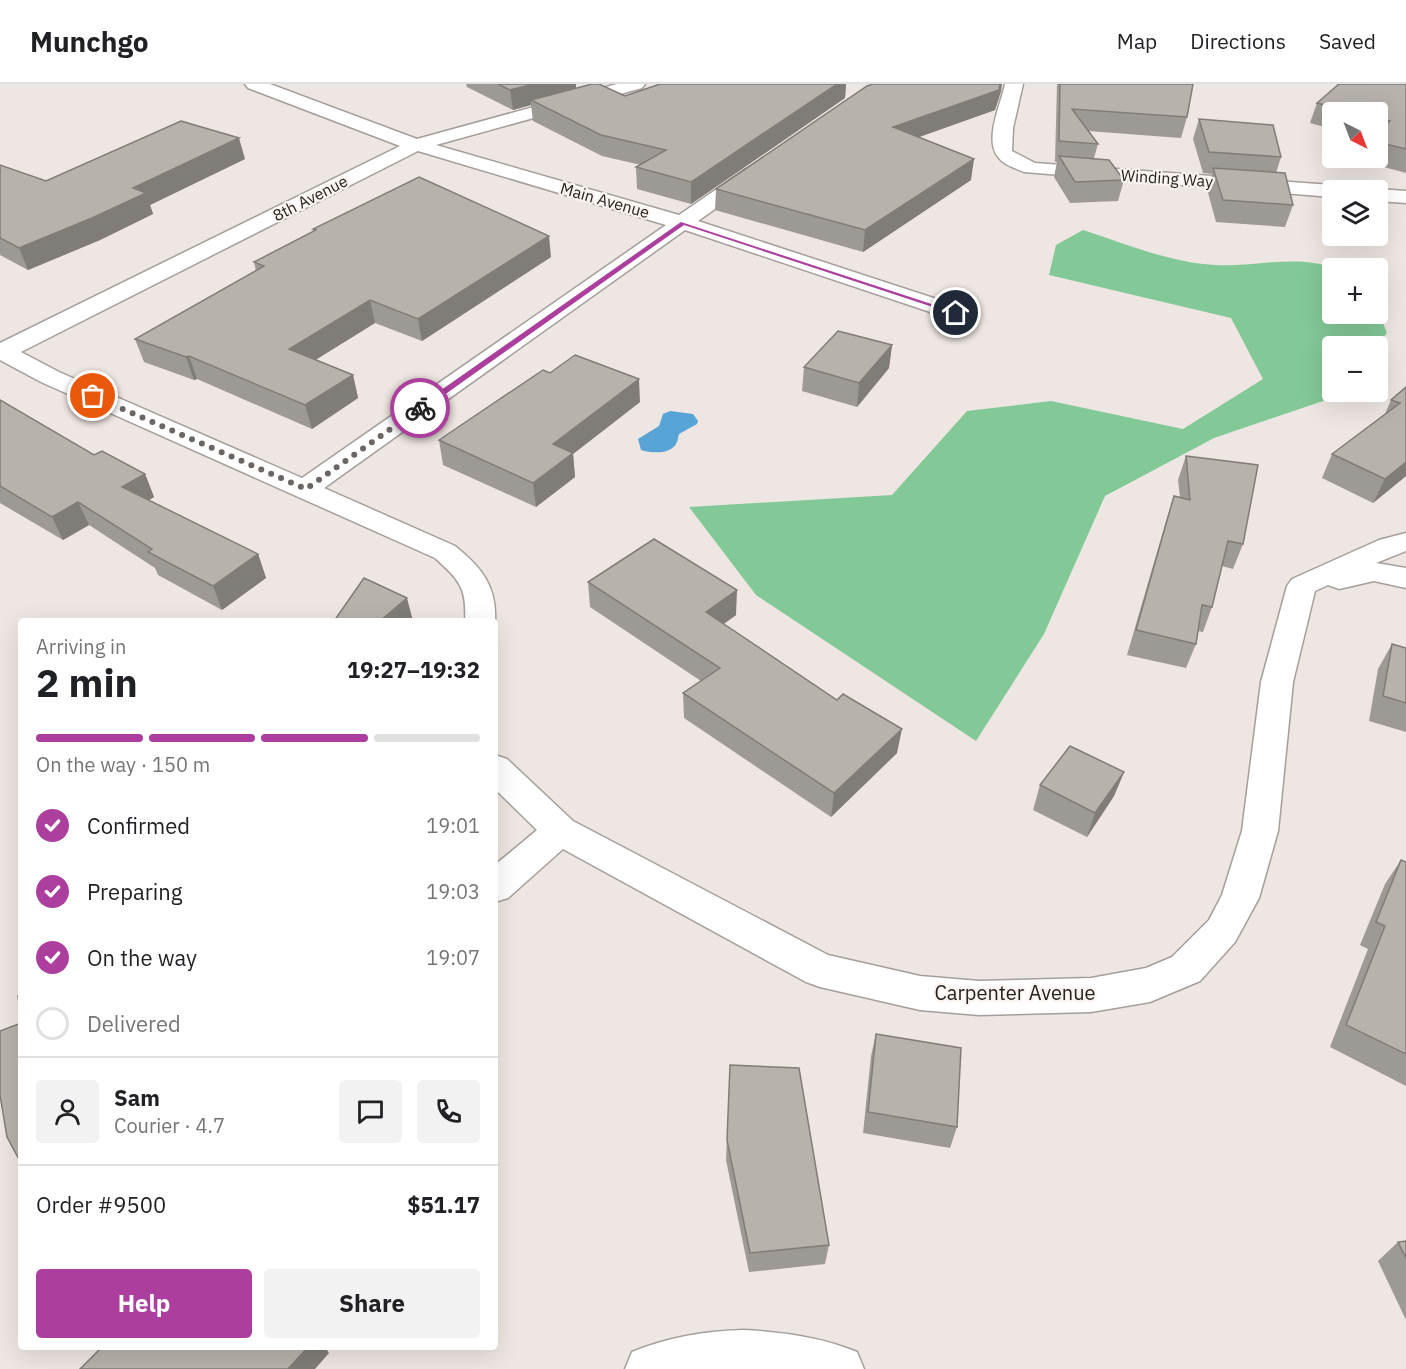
<!DOCTYPE html>
<meta charset="utf-8">
<style>
:root{--surface:#fff;--page:#f2f2f2;--text:#202124;--muted:#757577;--line:#e0e0e0;--accent:#ac3f9d}
body{margin:0;font-family:"IBM Plex Sans",sans-serif;background:var(--page);color:var(--text);height:100vh;display:flex;flex-direction:column;font-size:22px;white-space:nowrap}
*{box-sizing:border-box;margin:0}
p{font-size:20px;color:var(--muted)}
.icon{flex:none;width:33px;height:33px;fill:none;stroke:currentColor;stroke-width:2;stroke-linecap:round;stroke-linejoin:round}
.map{position:relative;flex:1;overflow:hidden}
.panel{position:absolute;left:18px;top:534px;width:480px;height:732px;display:flex;flex-direction:column;background:var(--surface);border-radius:6px;box-shadow:0 6px 24px #0002}
.panel>*{flex:none}
.needle{width:39px;rotate:138deg}
.fabs{position:absolute;left:1322px;top:18px;display:grid;gap:12px}
.fabs a{display:grid;place-items:center;width:66px;height:66px;border-radius:6px;background:var(--surface);box-shadow:0 6px 24px #0002;font-size:30px}
.pin{position:absolute;display:grid;place-items:center;width:51px;height:51px;color:#fff;margin:-26px;border:3px solid #fff;border-radius:50%;box-shadow:0 2px 6px #0007}
.courier{position:absolute;display:grid;place-items:center;width:60px;height:60px;margin:-30px;border:4px solid #ac3f9d;border-radius:50%;background:#fff;color:#222;box-shadow:0 2px 8px #0007}
.headline em{font-style:normal;font-weight:800}
.headline div{display:flex;flex-direction:column-reverse}
.headline{display:flex;align-items:center;justify-content:space-between;height:102px;padding:0 18px}
h1{font-size:39px;font-weight:800;line-height:45px}
.bar{display:grid;grid-template-columns:repeat(4,1fr);gap:9px 6px;align-content:center;height:72px;padding:0 18px}
.bar i{height:8px;border-radius:4px;background:var(--line)}
.bar .current{background:var(--accent)}
.bar p{grid-column:span 4}
.line{display:flex;align-items:center;gap:15px;padding:0 18px;border-top:2px solid var(--line)}
.line div{flex:1}
.round{display:grid;place-items:center;flex:none;width:63px;height:63px;border-radius:6px;background:var(--page)}
ol{padding:0 18px;list-style:none}
li{display:flex;align-items:center;gap:18px;height:66px}
li p{margin-inline-start:auto}
li .icon{padding:6px;border-radius:50%;background:var(--accent);color:#fff;stroke-width:4}
li:last-child{color:var(--muted)}
li i{width:33px;height:33px;border:3px solid var(--line);border-radius:50%}
.cta{display:flex;gap:12px;margin-top:auto;padding:12px 18px}
.cta a{flex:1;height:69px;border-radius:6px;background:var(--accent);color:#fff;font-size:24px;font-weight:800;line-height:69px;text-align:center}
.cta a+a{background:var(--page);color:var(--text)}
header{display:flex;align-items:center;gap:36px;box-sizing:border-box;height:84px;padding:0 30px;background:var(--surface);border-bottom:2px solid var(--line)}
header strong{font-size:28px}
nav{display:flex;gap:33px;margin-inline-start:auto;font-size:21px}
.map>svg:first-child{display:block}
.green{fill:#83c897}
.water{fill:#59a4d7}
.lines{fill:none;stroke-linecap:round;stroke-linejoin:round}
.minor-casing{stroke:#a59e9a;stroke-width:3}
.minor{fill:#fff;fill-rule:evenodd}
.wall{fill:#9d9994}
.shaded-wall{fill:#807d78}
.building{fill:#b7b2ac;stroke:#807d78;stroke-width:1.5}
.route{fill:#ac3f9d}
.done{stroke:#6b6663;stroke-width:6;stroke-dasharray:0 10.8}
.labels{text-anchor:middle;stroke-width:4.5;stroke-linejoin:round;paint-order:stroke}
.far-street-label{font-size:16px;fill:#24211f;stroke:#fbf3ef}
.street-label{font-size:20px;fill:#24211f;stroke:#fbf3ef}
</style>
<header>
<strong>Munchgo</strong>
<nav><a>Map</a><a>Directions</a><a>Saved</a></nav>
</header>
<div class="map">
<svg width="1406" height="1285" viewBox="0 0 1406 1285">
<rect width="100%" height="100%" fill="#eee6e2"/>
<path class="green" d="M1083,146C1126,160 1171,179 1216,181C1255,183 1297,170 1334,184H1332V230H1377V224L1387,249L1376,262H1332V308H1338L1332,314L1214,354L1105,412L1044,550L976,657L756,511L689,423L892,411L967,327L1051,317L1183,345L1263,295L1231,234L1049,191L1056,161Z"/>
<path class="water" d="M670,327L693,330L698,337L697,340L679,350C678,353 678,357 676,360C669,371 651,369 641,366L638,355L659,342L663,330Z"/>
<g class="lines">
<g class="minor-casing">
<g id="minor">
<path d="M245,0H270L417,55L617,0H645L642,4L436,61L679,131L746,85H760L763,89L760,93L698,137L964,224L967,229L964,234H948L685,146L324,404L455,462C481,483 497,502 495,537H465C467,503 459,496 435,474L41,298L0,276V259L400,62L248,4ZM418,67L666,141L302,394L59,288L21,268Z"/>
<path d="M1005,0H1023L1013,44L1012,67L1035,79L1332,101L1342,106H1332V113L1024,88C1016,84 1005,82 999,74C983,57 1001,20 1005,0Z"/>
<path d="M1377,105L1406,107V119L1377,117V106H1371Z"/>
<path d="M1406,449V467L1376,479L1406,484V504L1374,497L1339,505L1328,501L1315,507L1293,598L1278,747L1259,814L1235,858L1200,897L1150,918L1091,928L979,931L920,926L820,903L806,898L563,765L508,814L495,818V781L537,746L495,705V671L507,675L573,737L828,871L920,892L979,897L1091,894L1146,884L1172,873L1209,836L1222,811L1242,747L1261,598L1287,502L1292,495L1379,456Z"/>
<path d="M744,1246C783,1248 821,1253 857,1268L864,1285H625L632,1268C668,1253 705,1247 744,1246Z"/>
</g>
</g>
<use href="#minor" class="minor"/>
</g>
<g class="wall">
<path d="M466,0H576V4L625,12L660,0H846L845,14L691,120L637,105L636,83L641,81L602,72L533,37L531,21L513,26L467,3Z"/>
<path d="M1057,0H1193L1187,33L1181,54L1088,47L1098,60L1094,74L1124,96L1118,117L1070,119L1054,93L1057,78H1055Z"/>
<path d="M1406,0V89L1362,77L1364,74H1377V28H1332V45L1310,39L1317,19Z"/>
<path d="M1001,7L995,26L919,53L971,96L863,168L715,126L716,105Z"/>
<path d="M1199,35L1281,73L1276,89L1293,121L1285,143L1216,138L1207,105L1212,90L1203,89L1193,55Z"/>
<path d="M245,75L150,121L153,130L100,156L28,186L0,171V81L46,97Z"/>
<path d="M313,145L551,173L422,257L375,239L315,276L353,291L358,314L312,345L197,295L194,296L144,278L135,255L256,187L254,178L313,148Z"/>
<path d="M892,261L889,284L857,323L802,307L804,283Z"/>
<path d="M1406,303V392L1373,419L1322,394L1332,370L1385,330L1391,316Z"/>
<path d="M0,316L94,371L145,390L154,413L149,416L258,470L266,494L222,526L158,491L155,484L89,441L63,456L0,419Z"/>
<path d="M640,318L573,370L575,393L536,423L443,381L439,356Z"/>
<path d="M1186,372L1243,460L1233,485L1222,482L1212,523L1203,548L1198,547L1196,560L1186,584L1127,571L1166,437L1174,412L1180,413L1178,396Z"/>
<path d="M588,498L736,531L724,540L897,669L831,733L684,634L683,609L701,597L590,523Z"/>
<path d="M1392,560L1406,564V648L1369,637L1378,585Z"/>
<path d="M1124,688L1114,712L1087,753L1033,726L1040,701Z"/>
<path d="M1401,776L1406,778V1002L1330,963L1368,865L1360,861L1385,800Z"/>
<path d="M876,950L957,1043L950,1064L863,1049L871,972Z"/>
<path d="M730,981L829,1161L825,1180L749,1188L726,1076Z"/>
<path d="M1406,1157V1236L1378,1177L1398,1158Z"/>
</g>
<g class="shaded-wall">
<path d="M534,0H576V9L531,16V21L513,26L510,6Z"/>
<path d="M837,0H846L845,14L691,120V98Z"/>
<path d="M1000,0H1002L1001,7L995,26L891,63L893,43Z"/>
<path d="M239,54L245,75L150,121L153,130L100,156L28,186L19,164L133,104Z"/>
<path d="M974,75L971,96L863,168L865,146Z"/>
<path d="M549,152L551,173L422,257L418,235Z"/>
<path d="M370,216L375,239L296,288L289,265Z"/>
<path d="M892,261L889,284L857,323L859,299Z"/>
<path d="M189,272L197,295L194,296L186,273Z"/>
<path d="M353,291L358,314L312,345L305,321Z"/>
<path d="M639,295L640,318L573,370L575,393L536,423L533,399L553,360Z"/>
<path d="M1406,378V392L1373,419L1385,395Z"/>
<path d="M145,390L154,413L132,426L122,403Z"/>
<path d="M78,418L89,441L63,456L52,433Z"/>
<path d="M258,470L266,494L222,526L213,502Z"/>
<path d="M737,506L736,531L706,552V528Z"/>
<path d="M407,514L413,537H380Z"/>
<path d="M902,645L897,669L831,733L834,709Z"/>
<path d="M1124,688L1114,712L1087,753L1095,729Z"/>
<path d="M308,1263H325L329,1269L315,1285H288Z"/>
</g>
<g class="building">
<path d="M498,0H534L510,6Z"/>
<path d="M592,0H599L625,12L660,0H837L691,98L636,83L666,66L601,51L531,16Z"/>
<path d="M873,0H1000L999,6L893,43L974,75L865,146L716,105L867,2Z"/>
<path d="M1060,0H1193L1187,33L1072,25L1098,60L1059,57Z"/>
<path d="M1339,0H1406V65L1377,58V50L1390,37L1377,34V28H1356L1317,19Z"/>
<path d="M1199,35L1273,41L1281,73L1209,68Z"/>
<path d="M181,37L239,54L133,104L146,109L92,134L19,164L0,154V81L46,97Z"/>
<path d="M1059,72L1109,76L1124,96L1075,98Z"/>
<path d="M1213,84L1285,89L1293,121L1223,116Z"/>
<path d="M419,93L549,152L418,235L370,216L289,265L353,291L305,321L189,272L186,273L135,255L264,182L254,178L316,146L313,145Z"/>
<path d="M838,247L892,261L859,299L804,283Z"/>
<path d="M575,271L639,295L553,360L573,369L533,399L439,356L543,286L550,289Z"/>
<path d="M1406,303V378L1385,395L1332,370L1400,319L1391,316Z"/>
<path d="M0,316L94,371L102,367L145,390L122,403L258,470L213,502L148,468L152,465L78,418L52,433L0,402Z"/>
<path d="M1186,372L1258,381L1243,460L1228,457L1212,523L1202,521L1196,560L1136,546L1174,412L1190,416Z"/>
<path d="M654,455L737,506L706,528L837,616L843,610L902,645L834,709L683,609L720,584L588,498Z"/>
<path d="M364,494L407,514L380,537H334Z"/>
<path d="M1392,560L1406,564V619L1383,612Z"/>
<path d="M1070,662L1124,688L1095,729L1040,701Z"/>
<path d="M1401,776L1406,778V970L1346,941L1385,842L1376,838Z"/>
<path d="M21,911V933L18,912Z"/>
<path d="M21,939V1079L7,1053L0,1011V947Z"/>
<path d="M876,950L961,964L957,1043L868,1028Z"/>
<path d="M730,981L799,984L829,1161L750,1169L727,1056Z"/>
<path d="M1406,1157V1174L1398,1158Z"/>
<path d="M102,1263H308L288,1285H80Z"/>
</g>
<path class="route" d="M681,138L959,229L954,230L684,141L423,326H417V323Z"/>
<g class="lines">
<path class="done" d="M93,312L306,405L420,324"/>
</g>
<g class="labels">
<g class="far-street-label">
<text transform="translate(1167 94) rotate(4)" y="6">Winding Way</text>
<text transform="translate(310 114) rotate(-27)" y="6">8th Avenue</text>
<text transform="translate(605 116) rotate(16)" y="6">Main Avenue</text>
</g>
<g class="street-label">
<text x="1015" y="916">Carpenter Avenue</text>
</g>
</g>
</svg>
<div class="fabs">
<a><svg class="needle" viewBox="-14 -14 28 28"><path d="M0-13l5 13h-10z" fill="#e53935"/><path d="M0 13l5-13h-10z" fill="#757577"/></svg></a>
<a><svg class="icon" aria-label="layers" viewBox="0 0 24 24"><path d="M12 4l9 5-9 5-9-5zM3 14l9 5 9-5"/></svg></a>
<a>+</a>
<a>−</a>
</div>
<div class="pin" style="left:93px;top:312px;background:#ea580c"><svg class="icon" aria-label="bag" viewBox="0 0 24 24"><path d="M5 8h14l-1 12H6zM9 8a3 3 0 0 1 6 0"/></svg></div>
<div class="pin" style="left:956px;top:229px;background:#1f2937"><svg class="icon" aria-label="home" viewBox="0 0 24 24"><path d="M3 11l9-7 9 7M6 9v11h12V9"/></svg></div>
<div class="courier" style="left:420px;top:324px"><svg class="icon" aria-label="bike" viewBox="0 0 24 24"><circle cx="6" cy="16" r="4"/><circle cx="18" cy="16" r="4"/><path d="M6 16l4-8h5l3 8M10 8l3 8H6M13 5h3"/></svg></div>
<section class="panel">
<div class="headline"><div><h1>2 min</h1><p>Arriving in</p></div><em>19:27–19:32</em></div>
<div class="bar"><i class="current"></i><i class="current"></i><i class="current"></i><i></i><p>On the way · 150 m</p></div>
<ol>
<li><svg class="icon" aria-label="check" viewBox="0 0 24 24"><path d="M5 12l5 5 9-10"/></svg>Confirmed<p>19:01</p></li>
<li><svg class="icon" aria-label="check" viewBox="0 0 24 24"><path d="M5 12l5 5 9-10"/></svg>Preparing<p>19:03</p></li>
<li><svg class="icon" aria-label="check" viewBox="0 0 24 24"><path d="M5 12l5 5 9-10"/></svg>On the way<p>19:07</p></li>
<li><i></i>Delivered</li>
</ol>
<div class="line" style="height:108px"><a class="round"><svg class="icon" aria-label="person" viewBox="0 0 24 24"><circle cx="12" cy="8" r="4"/><path d="M4 21q1-7 8-7t8 7"/></svg></a><div><b>Sam</b><p>Courier · 4.7</p></div><a class="round"><svg class="icon" aria-label="chat" viewBox="0 0 24 24"><path d="M4 5h16v11H9l-5 4z"/></svg></a><a class="round"><svg class="icon" aria-label="phone" viewBox="0 0 24 24"><path d="M5 4h4l2 5-3 2q2 4 5 5l2-3 5 2v4C11 20 4 13 5 4z"/></svg></a></div>
<div class="line" style="height:78px"><div>Order #9500</div><b>$51.17</b></div>
<div class="cta"><a>Help</a><a>Share</a></div>
</section>
</div>
